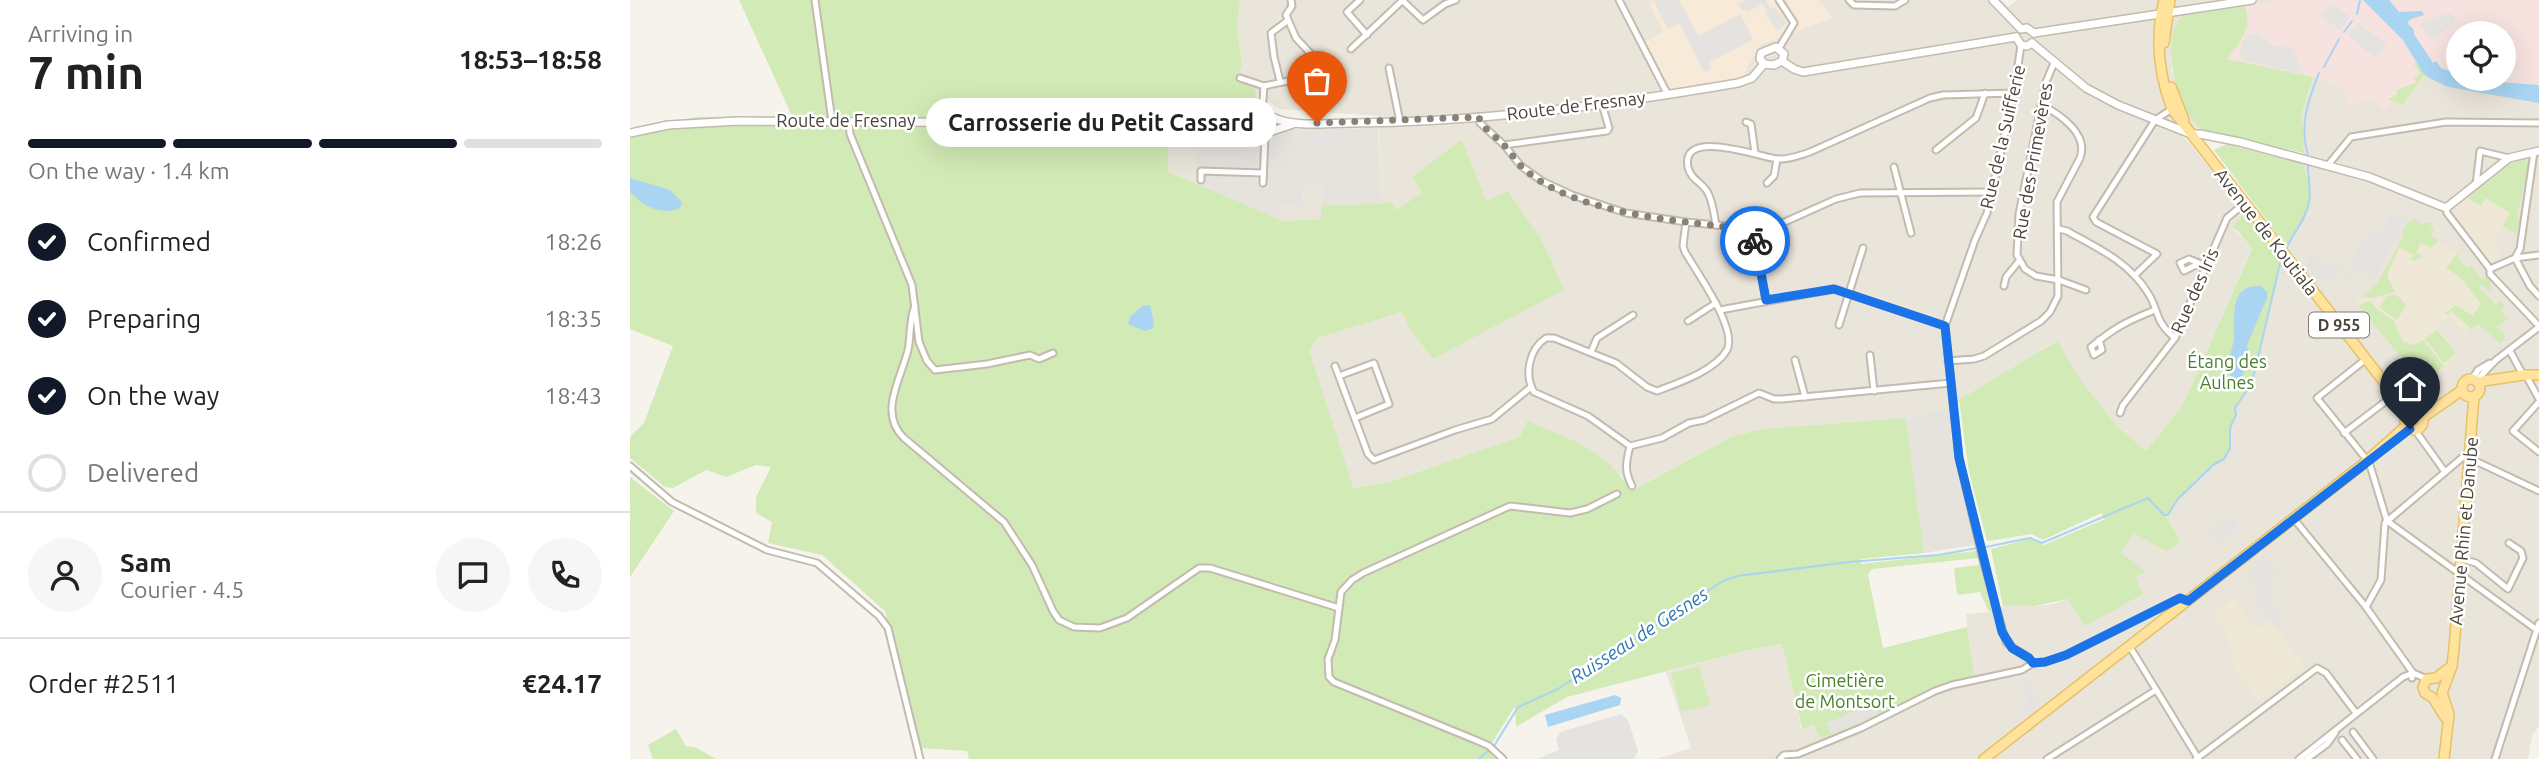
<!DOCTYPE html>
<meta charset="utf-8">
<style>
:root{--surface:#fff;--page:#f6f6f6;--text:#222;--muted:#767676;--line:#e0e0e0;--accent:#111827}
body{margin:0;font-family:Ubuntu,sans-serif;background:var(--page);color:var(--text);height:100vh;display:flex;flex-direction:column;font-size:26px;white-space:nowrap}
*{box-sizing:border-box;margin:0}
p{font-size:23px;color:var(--muted)}
.icon{flex:none;width:38px;height:38px;fill:none;stroke:currentColor;stroke-width:2;stroke-linecap:round;stroke-linejoin:round}
.map{position:relative;flex:1;overflow:hidden}
.side{display:flex;flex-direction:column;background:var(--surface);width:630px}
.side>*{flex:none}
.controls{position:absolute;left:1816px;top:21px;display:grid;gap:14px}
.controls a{display:grid;place-items:center;width:70px;height:70px;border-radius:50%;background:var(--surface);box-shadow:0 7px 28px #0002;font-size:35px}
.pin{position:absolute;display:grid;place-items:center;width:60px;height:60px;color:#fff;margin:-72px -30px;border-radius:50% 50% 50% 0;rotate:-45deg;box-shadow:0 0 7px #0007}
.pin .icon{rotate:45deg}
.courier{position:absolute;display:grid;place-items:center;width:70px;height:70px;margin:-35px;border:5px solid #1a73e8;border-radius:50%;background:#fff;color:#222;box-shadow:0 2px 9px #0007}
.bubble{position:absolute;height:49px;border-radius:24px;background:var(--surface);box-shadow:0 7px 28px #0002;font-size:23px;font-weight:700;line-height:49px;text-align:center}
.headline em{font-style:normal;font-weight:700}
.headline div{display:flex;flex-direction:column-reverse}
.headline{display:flex;align-items:center;justify-content:space-between;height:119px;padding:0 28px}
h1{font-size:46px;font-weight:700;line-height:52px}
.bar{display:grid;grid-template-columns:repeat(4,1fr);gap:10px 7px;align-content:center;height:84px;padding:0 28px}
.bar i{height:9px;border-radius:5px;background:var(--line)}
.bar .current{background:var(--accent)}
.bar p{grid-column:span 4}
.line{display:flex;align-items:center;gap:18px;padding:0 28px;border-top:2px solid var(--line)}
.line div{flex:1}
.round{display:grid;place-items:center;flex:none;width:74px;height:74px;border-radius:37px;background:var(--page)}
ol{padding:0 28px;list-style:none}
li{display:flex;align-items:center;gap:21px;height:77px}
li p{margin-inline-start:auto}
li .icon{padding:7px;border-radius:50%;background:var(--accent);color:#fff;stroke-width:4}
li:last-child{color:var(--muted)}
li i{width:38px;height:38px;border:4px solid var(--line);border-radius:50%}
main{display:flex;flex:1;min-height:0}
.map>svg:first-child{display:block}
.residential{fill:#eae5da;fill-rule:evenodd}
.commercial{fill:#f7ead8}
.industrial{fill:#e6e2dd}
.education{fill:#efe8d6}
.medical{fill:#f6e3e0}
.green{fill:#d2eab5}
.parking{fill:#e5e3e0}
.water{fill:#a9d4f2}
.lines{fill:none;stroke-linecap:round;stroke-linejoin:round}
.stream{stroke:#a9d4f2;stroke-width:2}
.minor-casing{stroke:#c2bbae;stroke-width:9}
.tertiary-casing{stroke:#c2bbae;stroke-width:10}
.primary-casing{stroke:#e6c16a;stroke-width:12}
.minor{stroke:#fff;stroke-width:5}
.tertiary{stroke:#fff;stroke-width:7}
.primary{stroke:#ffe39c;stroke-width:9}
.done{stroke:#878178;stroke-width:7;stroke-dasharray:0 12.6}
.route{stroke:#1a73e8;stroke-width:9}
.labels{text-anchor:middle;stroke-width:5;stroke-linejoin:round;paint-order:stroke}
.shield{fill:#fff;stroke:#817c74;stroke-width:2}
.shield-label{font-size:16px;font-weight:bold;fill:#4b4439}
.street-label{font-size:18px;fill:#4b4439;stroke:#fff}
.park-label{font-size:18px;fill:#4a7f2a;stroke:#fff}
.water-label{font-size:19px;font-style:italic;fill:#2e7ab2;stroke:#fff}
</style>
<main>
<section class="side">
<div class="headline"><div><h1>7 min</h1><p>Arriving in</p></div><em>18:53–18:58</em></div>
<div class="bar"><i class="current"></i><i class="current"></i><i class="current"></i><i></i><p>On the way · 1.4 km</p></div>
<ol>
<li><svg class="icon" aria-label="check" viewBox="0 0 24 24"><path d="M5 12l5 5 9-10"/></svg>Confirmed<p>18:26</p></li>
<li><svg class="icon" aria-label="check" viewBox="0 0 24 24"><path d="M5 12l5 5 9-10"/></svg>Preparing<p>18:35</p></li>
<li><svg class="icon" aria-label="check" viewBox="0 0 24 24"><path d="M5 12l5 5 9-10"/></svg>On the way<p>18:43</p></li>
<li><i></i>Delivered</li>
</ol>
<div class="line" style="height:126px"><a class="round"><svg class="icon" aria-label="person" viewBox="0 0 24 24"><circle cx="12" cy="8" r="4"/><path d="M4 21q1-7 8-7t8 7"/></svg></a><div><b>Sam</b><p>Courier · 4.5</p></div><a class="round"><svg class="icon" aria-label="chat" viewBox="0 0 24 24"><path d="M4 5h16v11H9l-5 4z"/></svg></a><a class="round"><svg class="icon" aria-label="phone" viewBox="0 0 24 24"><path d="M5 4h4l2 5-3 2q2 4 5 5l2-3 5 2v4C11 20 4 13 5 4z"/></svg></a></div>
<div class="line" style="height:91px"><div>Order #2511</div><b>€24.17</b></div>
</section>
<div class="map">
<svg width="1909" height="759" viewBox="0 0 1909 759">
<rect width="100%" height="100%" fill="#f6f3ec"/>
<g class="residential">
<path d="M610,0H1372L1378,7L1387,0H1909V726L1902,736L1898,759H1027L1061,748L1036,672L1118,650L1153,644L1171,729L1184,725L1189,738L1254,713L1300,689L1343,678L1336,614L1359,612L1373,606L1400,605L1401,607L1423,604L1505,577L1514,572L1491,552L1504,532L1535,552L1549,543L1536,515L1547,500L1583,465L1594,459L1600,448V428L1606,415L1605,408L1622,383L1652,257L1660,242L1677,175L1673,164L1672,114L1683,77L1541,45L1542,71L1549,94L1566,125L1571,129L1553,135L1615,212L1602,227L1622,248L1553,405L1516,451L1483,422L1452,382L1426,341L1319,408L1276,418L1132,429L1101,437L1000,491L991,474L890,437L762,481L724,490L679,350L688,338L772,312L780,330L803,359L933,290L878,191L856,202L832,139L782,177L792,193L766,210L751,204L748,116L650,109L627,94L625,87L606,79L612,65L607,26ZM1829,33H1874V79H1829Z"/>
<path d="M565,131L567,185L537,172V132Z"/>
<path d="M674,183L693,184L692,219L653,221L644,204L673,205Z"/>
</g>
<path class="commercial" d="M1027,0H1188L1203,18L1130,45L1112,78L1041,90L1014,42L1033,32L1019,4Z"/>
<g class="industrial">
<path d="M748,128L751,204L692,205L693,184L674,183L673,205L645,204L653,221L567,185L565,131Z"/>
<path d="M1319,408L1322,440L1345,545L1294,553L1276,418Z"/>
</g>
<g class="education">
<path d="M1838,198L1850,205L1856,198L1880,213L1865,240L1870,257L1861,261L1857,260L1826,217L1825,209Z"/>
<path d="M1808,241L1829,255L1825,257L1833,276L1855,304L1847,324L1835,334L1820,316L1807,327L1829,356L1794,385L1725,302L1747,284L1766,248L1791,243L1804,246Z"/>
<path d="M1600,595L1627,630L1640,621L1675,667L1629,701L1599,661L1605,656L1592,626L1582,614L1599,602Z"/>
</g>
<path class="medical" d="M1649,0H1733L1773,40L1783,34L1781,19L1794,15L1791,11L1769,12L1759,0H1909V85L1848,79H1874V33H1829V74L1811,68L1793,73L1795,74L1772,105L1762,102L1754,110L1740,98L1722,106L1715,105L1719,98L1717,93L1697,80L1596,60L1617,30L1620,19L1615,6Z"/>
<g class="green">
<path d="M109,0H610L607,26L612,65L606,79L625,87L628,102L617,114L589,120L537,121L538,172L653,221L691,219L692,205L751,204L760,201L766,210L792,193L782,177L832,139L856,201L878,191L912,241L934,290L803,359L780,330L772,312L688,338L679,350L724,489L762,481L890,437L897,421C938,438 977,450 1001,491L1101,437L1132,429L1276,418L1294,553L1231,559V564L1346,551L1348,558L1242,569L1238,575L1253,648L1337,627L1344,678L1300,689L1254,713L1190,739L1184,725L1172,729L1152,644L1118,650L937,697L886,727L885,706L858,749L868,759H339L337,751L290,748L255,611L192,555L138,543L142,522L126,513V497L141,467L126,465L96,477L76,470L43,488L35,487L0,458V437L14,423L43,346L0,329V131L67,117L162,116Z"/>
<path d="M1615,6C1622,27 1611,43 1597,59L1683,77L1672,114L1674,153L1571,129C1547,112 1527,35 1554,15Z"/>
<path d="M1786,63L1795,74L1772,105L1758,99L1767,95L1766,90L1786,83L1784,79L1790,73L1784,64Z"/>
<path d="M1597,144L1673,164C1688,205 1673,212 1657,247L1584,150Z"/>
<path d="M1893,158L1899,162L1900,172H1897L1887,217L1891,218L1886,234L1873,226L1880,213L1856,198L1851,206L1838,198L1877,166Z"/>
<path d="M1615,212L1652,257L1622,383L1605,408L1606,415L1600,428V448L1594,459L1583,465L1547,500L1536,516L1550,542L1536,552L1504,533L1491,552L1515,572L1505,577L1513,594L1455,626L1438,599L1400,607V605L1373,606L1361,549L1400,539L1414,545L1475,519L1471,513L1413,540L1402,534L1357,541L1339,472L1329,400L1427,341L1452,382L1486,425L1516,451L1553,405L1622,249L1608,231L1602,227Z"/>
<path d="M1784,219L1792,225L1795,222L1802,224L1800,227L1804,230L1801,235L1809,241L1800,248L1791,243L1786,252L1792,256L1784,261L1781,260L1783,255L1769,247L1757,276L1765,292L1742,298L1731,297L1725,302L1747,284L1774,234L1772,232L1778,223Z"/>
<path d="M1837,247L1829,254V260L1838,268L1841,265L1852,280L1858,275L1861,282L1859,284L1862,288L1859,291L1852,284L1849,288L1866,305L1871,301L1875,306L1871,311L1879,319L1866,327L1876,335L1873,338L1876,340H1873L1871,344L1848,324L1841,329L1821,311L1816,315L1815,313L1826,305L1843,316L1851,303C1840,292 1832,274 1816,269L1824,257Z"/>
<path d="M1766,294L1776,305L1767,320L1749,307L1756,297Z"/>
<path d="M1740,301L1748,310L1764,321L1772,341L1784,345L1793,340L1814,366L1797,380L1780,361L1797,382L1794,385L1728,305Z"/>
<path d="M1807,330L1826,353L1814,363L1795,339Z"/>
<path d="M0,477L44,511L0,577Z"/>
<path d="M1349,565L1362,611L1359,612L1350,592L1327,595L1324,568Z"/>
<path d="M1069,666L1080,705L1051,712L1041,673Z"/>
<path d="M46,729L56,746L65,747L86,759H23L18,745Z"/>
</g>
<g class="parking">
<path d="M1028,0H1049L1068,36L1111,14L1123,40L1080,62L1081,69L1074,73L1049,23L1038,29L1024,2Z"/>
<path d="M1115,0H1136L1141,10L1145,7L1157,23L1148,31L1135,14L1138,11L1131,3L1129,2L1130,5L1117,13L1115,9L1112,11L1108,4Z"/>
<path d="M1698,4L1708,8L1720,17L1710,30L1690,16Z"/>
<path d="M1822,12L1826,21L1802,40L1790,24Z"/>
<path d="M1728,23L1757,44L1746,58L1718,36Z"/>
<path d="M1628,32L1640,44L1664,49L1673,74L1613,60L1610,52L1612,43L1617,36Z"/>
<path d="M694,130H708L707,143H676V132H694Z"/>
<path d="M1761,213L1776,220L1744,279L1719,266L1731,243L1734,245L1742,230L1749,234Z"/>
<path d="M1681,256L1710,269L1726,275L1719,280L1713,271L1701,279L1698,275L1689,282L1676,265Z"/>
<path d="M1601,517L1608,527L1588,543L1578,530L1583,525L1586,528Z"/>
<path d="M1633,552L1650,573L1646,576L1643,574L1640,597L1649,612L1647,616L1649,626L1646,628L1627,602L1628,586L1618,577L1633,561L1630,556Z"/>
<path d="M1397,676L1410,705L1393,718L1388,712L1399,703L1390,678Z"/>
<path d="M1243,703L1248,714L1201,734L1197,723Z"/>
<path d="M991,714L998,720L1008,751L1004,759H907L929,750L926,740L930,732Z"/>
</g>
<g class="water">
<path d="M1733,0H1759L1769,12L1792,11L1794,15L1781,19L1777,23L1784,30V34L1803,63L1806,61L1811,68L1829,74V79L1909,85V103L1818,87L1799,78L1793,73L1773,40Z"/>
<path d="M0,178L40,190L52,202L50,208C31,216 13,206 0,192Z"/>
<path d="M1630,286L1637,292V298L1617,345L1619,358L1613,375L1606,380L1598,373C1597,358 1602,352 1604,339C1606,320 1597,285 1630,286Z"/>
<path d="M520,305L524,323L523,328L515,331L498,324L500,317L512,306Z"/>
<path d="M985,695L991,698L990,705L918,727L915,715Z"/>
</g>
<g class="lines">
<g class="stream">
<path d="M1727,14L1730,0"/>
<path d="M1714,32L1722,21"/>
<path d="M1694,67L1709,39"/>
<path d="M1678,155C1669,126 1678,100 1689,73"/>
<path d="M1657,247C1664,232 1676,219 1679,202C1682,190 1677,176 1678,163"/>
<path d="M1356,547L1400,538L1412,543L1518,498L1534,515H1538L1547,500L1583,465L1594,459L1600,448V428L1606,415L1605,408L1622,383L1650,264"/>
<path d="M864,746L888,707L928,689L1093,581L1107,576L1219,562L1308,555L1347,548"/>
<path d="M849,759L859,750"/>
</g>
<g class="minor-casing">
<g id="minor">
<path d="M185,0L202,121"/>
<path d="M730,0L717,12L737,35"/>
<path d="M772,0L793,20L815,4L826,0"/>
<path d="M989,0L1038,95"/>
<path d="M1149,0L1164,23L1149,48"/>
<path d="M1219,0L1224,5L1265,6L1275,0"/>
<path d="M1391,45L1384,93L1357,213L1345,240L1315,326L1329,458L1353,561L1376,642C1384,651 1396,653 1403,663"/>
<path d="M721,49L773,0"/>
<path d="M1424,63L1416,82L1389,214L1387,255L1395,269L1406,276L1429,280L1456,290"/>
<path d="M759,68L770,122"/>
<path d="M691,70L711,91"/>
<path d="M610,78L634,86"/>
<path d="M650,81L644,57L641,33L657,21"/>
<path d="M632,113L634,86L677,77L691,70L681,54L666,38L656,15L662,6L661,0"/>
<path d="M849,117L850,123L874,145L891,166L912,181L942,195L996,213L1056,222L1137,230L1206,199L1230,193L1362,192"/>
<path d="M219,122L220,134L282,285L289,342L297,361L305,370L357,364L400,355L409,359L423,353"/>
<path d="M1116,122L1121,124L1125,153"/>
<path d="M874,145L977,131L979,128L972,104"/>
<path d="M1306,150L1346,118L1355,93"/>
<path d="M1698,165L1721,137L1816,122L1909,123"/>
<path d="M1264,167L1281,233"/>
<path d="M571,180V171L633,173"/>
<path d="M633,183L635,135"/>
<path d="M1137,183L1144,176L1147,159"/>
<path d="M1846,185L1850,151L1879,158"/>
<path d="M1816,208L1817,213L1860,269V274L1909,326"/>
<path d="M1056,222L1053,246L1055,252C1066,271 1108,329 1097,350C1085,371 1048,383 1027,391L1017,387L986,363L924,338H916C899,349 894,375 904,392L958,416L1000,446L1032,438L1059,423L1074,420L1129,393L1144,399H1152L1321,383"/>
<path d="M1086,225C1084,214 1083,203 1078,193C1073,183 1060,179 1058,167C1050,127 1132,158 1148,159C1159,160 1170,155 1180,152L1300,98L1313,95L1384,93"/>
<path d="M1429,229L1437,231C1468,248 1499,262 1518,293C1530,312 1524,321 1545,338"/>
<path d="M1123,230L1136,300"/>
<path d="M1885,258L1900,286L1909,296"/>
<path d="M1885,258L1909,255"/>
<path d="M1568,264L1554,271L1550,263L1559,259L1576,266"/>
<path d="M1860,269L1885,258L1890,249L1904,152"/>
<path d="M1505,275L1527,254L1466,222L1463,217L1525,120L1542,109"/>
<path d="M1374,286L1376,277L1389,261"/>
<path d="M285,306C279,320 281,335 278,350C271,379 248,413 274,438L374,522L402,565L423,611L429,620L444,627L470,628L497,618L569,568H580L709,608"/>
<path d="M1090,310L1204,289L1315,326"/>
<path d="M1058,321L1086,303"/>
<path d="M1209,325L1233,248"/>
<path d="M1469,340L1472,350L1464,355L1461,347C1484,328 1497,321 1525,310"/>
<path d="M1880,351L1893,375"/>
<path d="M961,352L967,338L1003,315"/>
<path d="M1240,355L1244,391"/>
<path d="M1736,359L1687,398L1737,460"/>
<path d="M1165,360L1175,397"/>
<path d="M1318,361L1344,359L1354,356L1411,321L1420,312L1428,296L1427,202L1450,158C1459,134 1430,114 1411,105"/>
<path d="M705,366L738,454L744,460L825,430L862,419L901,387"/>
<path d="M709,376L744,363L759,404L725,418"/>
<path d="M1842,379L1848,370L1860,363"/>
<path d="M1898,379L1909,399"/>
<path d="M1846,381L1866,360L1909,327"/>
<path d="M1909,402L1883,431L1909,452"/>
<path d="M1490,413L1493,405L1545,338L1597,218L1615,203"/>
<path d="M1785,430L1815,472"/>
<path d="M1714,433L1764,395"/>
<path d="M1000,446C996,462 994,471 1002,486"/>
<path d="M1837,457L1909,491"/>
<path d="M1739,462L1757,521L1907,630"/>
<path d="M0,466L42,502L137,550L187,563L249,616L258,628L290,759"/>
<path d="M1664,519L1736,607L1783,673L1782,678"/>
<path d="M1832,559L1846,563L1878,589L1893,558L1891,551L1879,543"/>
<path d="M1736,607L1751,580L1755,523L1840,451"/>
<path d="M1500,647L1568,758"/>
<path d="M1723,732L1743,759"/>
<path d="M1712,740L1727,759"/>
<path d="M873,759L859,746L848,741L704,682L699,677L698,659L705,640L711,592L722,580L733,573L880,506L940,513L957,509L987,494"/>
<path d="M1150,759L1154,755L1168,754L1231,728L1305,691L1322,685L1392,670L1403,663L1415,662L1436,655L1550,598L1558,601"/>
<path d="M1417,759L1526,690"/>
<path d="M1566,759L1687,668L1696,673L1726,713"/>
<path d="M1669,759L1773,677L1783,673L1797,679"/>
<path d="M1677,759L1697,744L1705,733"/>
<path d="M1865,759L1909,623"/>
</g>
</g>
<g class="tertiary-casing">
<g id="tertiary">
<path d="M1363,0L1391,29L1397,28L1404,33"/>
<path d="M1404,33L1622,0"/>
<path d="M1386,37L1391,45L1397,46L1402,43"/>
<path d="M1402,43L1456,88L1488,105L1561,134H1570L1610,142L1739,177L1816,208L1879,158L1909,151"/>
<path d="M1152,61L1164,69L1173,72L1386,37"/>
<path d="M1134,64L1130,59L1131,53L1146,47L1154,54L1152,61"/>
<path d="M1134,64L1144,65L1152,61"/>
<path d="M642,117C665,128 696,123 721,123C851,122 980,105 1108,83L1122,78L1134,64"/>
<path d="M642,130L643,120L639,115L632,113L624,118L623,127L631,135L663,124"/>
<path d="M0,133L38,125L108,121L601,124L624,129"/>
</g>
</g>
<g class="primary-casing">
<g id="primary">
<path d="M1534,0C1525,37 1528,73 1542,109L1764,395L1781,413"/>
<path d="M1534,43L1540,0"/>
<path d="M1541,87L1554,120"/>
<circle cx="1841" cy="388" r="9"/>
<path d="M1847,382L1893,375H1909"/>
<circle cx="1784" cy="421" r="9"/>
<path d="M1792,418L1832,390"/>
<path d="M1815,717L1803,698L1795,693L1793,687L1797,679L1806,678L1819,668"/>
<path d="M1354,759L1732,465L1776,426"/>
<path d="M1814,759L1819,714L1812,693L1822,666L1824,648L1844,396"/>
</g>
</g>
<use href="#minor" class="minor"/>
<use href="#tertiary" class="tertiary"/>
<use href="#primary" class="primary"/>
</g>
<g class="lines">
<path class="done" d="M687,123L849,117C852,129 866,136 874,145C880,151 885,160 891,166C943,216 1055,221 1123,230L1125,241"/>
<path class="route" d="M1125,241L1136,300L1204,289L1315,326L1329,458L1372,632L1382,648L1399,658L1403,663L1415,662L1436,655L1550,598L1558,601L1780,429"/>
</g>
<g class="labels">
<rect class="shield" x="1679" y="312.5" width="60" height="25" rx="5"/>
<g class="shield-label">
<text x="1709" y="331">D 955</text>
</g>
<g class="street-label">
<text transform="translate(946 106) rotate(-7)" y="6">Route de Fresnay</text>
<text x="216" y="127">Route de Fresnay</text>
<text transform="translate(1373 137) rotate(-77)" y="6">Rue de la Suifferie</text>
<text transform="translate(1403 161) rotate(-80)" y="6">Rue des Primevères</text>
<text transform="translate(1636 232) rotate(52)" y="6">Avenue de Koutiala</text>
<text transform="translate(1565 291) rotate(-66)" y="6">Rue des Iris</text>
<text transform="translate(1834 531) rotate(-85)" y="6">Avenue Rhin et Danube</text>
</g>
<g class="park-label">
<text x="1597" y="368">Étang des<tspan x="1597" dy="21">Aulnes</tspan></text>
<text x="1215" y="687">Cimetière<tspan x="1215" dy="21">de Montsort</tspan></text>
</g>
<g class="water-label">
<text transform="translate(1009 635) rotate(-33)" y="7">Ruisseau de Gesnes</text>
</g>
</g>
</svg>
<div class="controls">
<a><svg class="icon" aria-label="locate" viewBox="0 0 24 24"><circle cx="12" cy="12" r="6"/><path d="M12 2v4M12 18v4M2 12h4M18 12h4"/></svg></a>
</div>
<div class="pin" style="left:687px;top:123px;background:#ea580c"><svg class="icon" aria-label="bag" viewBox="0 0 24 24"><path d="M5 8h14l-1 12H6zM9 8a3 3 0 0 1 6 0"/></svg></div>
<div class="pin" style="left:1780px;top:429px;background:#1f2937"><svg class="icon" aria-label="home" viewBox="0 0 24 24"><path d="M3 11l9-7 9 7M6 9v11h12V9"/></svg></div>
<div class="courier" style="left:1125px;top:241px"><svg class="icon" aria-label="bike" viewBox="0 0 24 24"><circle cx="6" cy="16" r="4"/><circle cx="18" cy="16" r="4"/><path d="M6 16l4-8h5l3 8M10 8l3 8H6M13 5h3"/></svg></div>
<div class="bubble" style="left:296px;top:98px;width:350px">Carrosserie du Petit Cassard</div>
</div>
</main>
